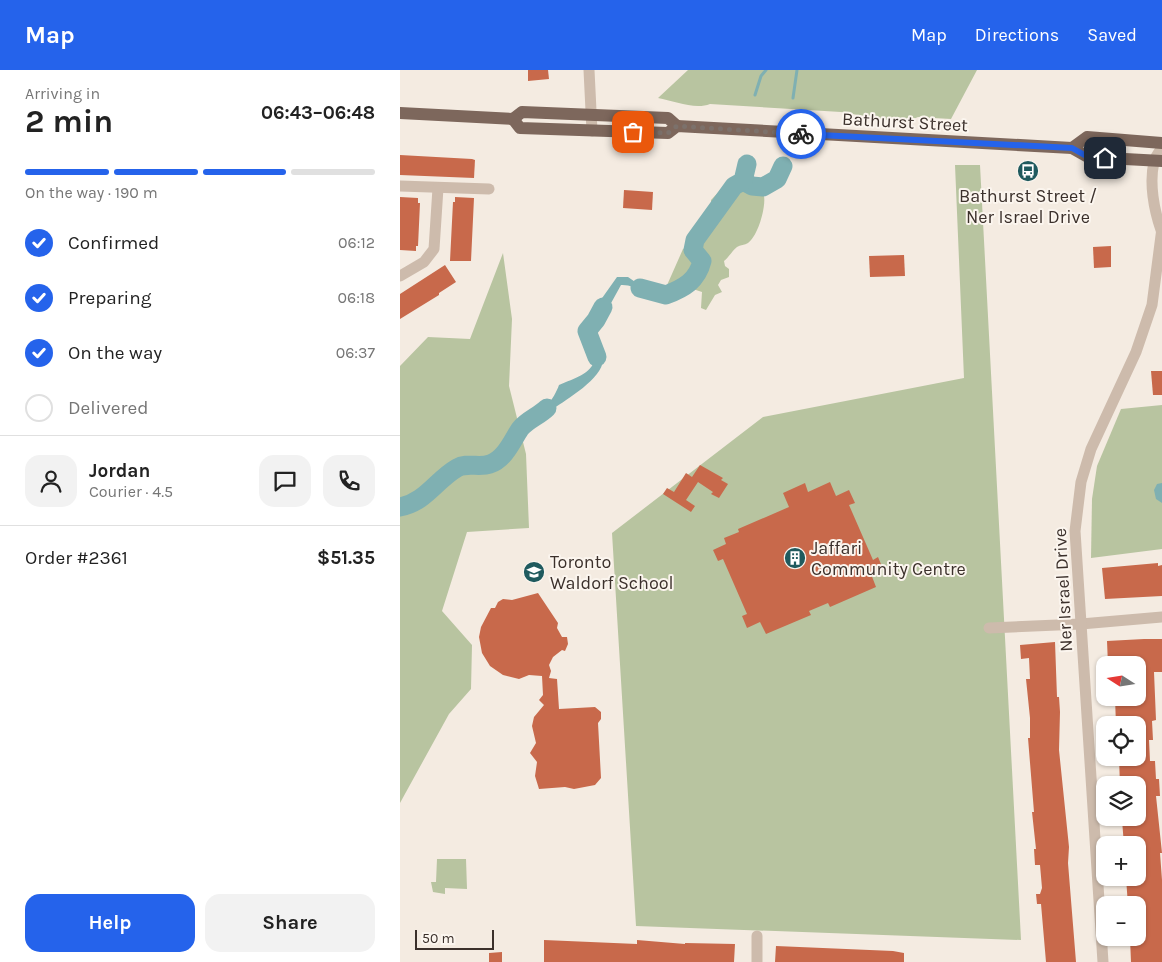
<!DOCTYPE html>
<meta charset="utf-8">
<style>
:root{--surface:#fff;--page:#f2f2f2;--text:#222;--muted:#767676;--line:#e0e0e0;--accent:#2563eb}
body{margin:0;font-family:Karla,sans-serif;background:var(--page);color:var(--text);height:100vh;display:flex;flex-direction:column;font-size:19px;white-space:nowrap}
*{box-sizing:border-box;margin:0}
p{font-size:16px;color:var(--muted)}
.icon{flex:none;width:28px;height:28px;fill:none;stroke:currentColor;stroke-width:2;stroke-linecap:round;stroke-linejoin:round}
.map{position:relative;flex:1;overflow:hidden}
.drawer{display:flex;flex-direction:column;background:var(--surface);width:400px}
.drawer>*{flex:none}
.needle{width:32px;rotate:282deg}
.fabs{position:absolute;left:696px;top:586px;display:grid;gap:10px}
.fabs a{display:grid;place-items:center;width:50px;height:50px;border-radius:10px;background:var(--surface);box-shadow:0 1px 4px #0004;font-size:25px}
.scale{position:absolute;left:15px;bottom:12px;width:79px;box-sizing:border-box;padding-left:5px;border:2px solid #3b302b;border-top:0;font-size:14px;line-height:18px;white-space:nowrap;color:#3b302b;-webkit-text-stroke:4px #fbf5ee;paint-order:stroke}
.pin{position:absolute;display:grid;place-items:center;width:42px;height:42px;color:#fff;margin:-21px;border-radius:10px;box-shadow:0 2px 8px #0006}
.courier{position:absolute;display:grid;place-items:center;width:50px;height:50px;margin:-25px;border:4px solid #2563eb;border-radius:50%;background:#fff;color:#222;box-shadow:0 1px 6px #0007}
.head em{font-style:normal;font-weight:700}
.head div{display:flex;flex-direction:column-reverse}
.head{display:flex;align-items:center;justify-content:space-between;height:85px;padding:0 25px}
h1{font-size:32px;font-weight:700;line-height:38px}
.bar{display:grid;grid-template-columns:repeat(4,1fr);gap:8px 5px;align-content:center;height:60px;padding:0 25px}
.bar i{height:6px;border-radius:4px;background:var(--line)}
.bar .active{background:var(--accent)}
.bar p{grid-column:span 4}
.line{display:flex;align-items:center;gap:12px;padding:0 25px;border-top:1px solid var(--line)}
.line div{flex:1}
.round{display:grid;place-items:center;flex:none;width:52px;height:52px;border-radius:15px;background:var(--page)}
ol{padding:0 25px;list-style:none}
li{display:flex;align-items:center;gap:15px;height:55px}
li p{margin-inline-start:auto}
li .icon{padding:5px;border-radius:50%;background:var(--accent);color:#fff;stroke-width:4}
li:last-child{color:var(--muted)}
li i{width:28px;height:28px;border:2px solid var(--line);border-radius:50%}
.cta{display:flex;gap:10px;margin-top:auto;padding:10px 25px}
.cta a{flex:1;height:58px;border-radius:15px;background:var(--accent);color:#fff;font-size:20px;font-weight:700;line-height:58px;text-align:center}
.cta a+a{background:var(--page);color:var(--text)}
header{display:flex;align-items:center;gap:30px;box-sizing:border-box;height:70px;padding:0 25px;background:var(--accent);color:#fff}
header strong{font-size:24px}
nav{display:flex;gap:28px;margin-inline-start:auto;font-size:18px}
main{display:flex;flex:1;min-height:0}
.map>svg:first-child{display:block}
.green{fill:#b8c4a0}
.water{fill:#7fb0b2}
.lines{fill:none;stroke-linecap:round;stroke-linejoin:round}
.stream{stroke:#7fb0b2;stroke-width:3}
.river{stroke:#7fb0b2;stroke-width:19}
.building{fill:#c8694b}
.minor{stroke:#cdbbac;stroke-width:11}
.major{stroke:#7d675c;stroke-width:12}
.done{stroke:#7c716b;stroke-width:5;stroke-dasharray:0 9}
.route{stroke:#2563eb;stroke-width:6}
.labels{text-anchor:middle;stroke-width:4;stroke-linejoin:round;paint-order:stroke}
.street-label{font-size:18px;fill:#3b302b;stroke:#fbf5ee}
.poi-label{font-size:18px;fill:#3b302b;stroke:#fbf5ee;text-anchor:start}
</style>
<header>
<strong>Map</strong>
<nav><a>Map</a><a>Directions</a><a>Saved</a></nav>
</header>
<main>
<section class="drawer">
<div class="head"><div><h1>2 min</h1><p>Arriving in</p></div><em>06:43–06:48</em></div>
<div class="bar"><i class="active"></i><i class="active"></i><i class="active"></i><i></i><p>On the way · 190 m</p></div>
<ol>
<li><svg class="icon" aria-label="check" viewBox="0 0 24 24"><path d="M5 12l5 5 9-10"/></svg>Confirmed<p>06:12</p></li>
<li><svg class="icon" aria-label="check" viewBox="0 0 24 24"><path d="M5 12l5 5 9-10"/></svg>Preparing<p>06:18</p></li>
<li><svg class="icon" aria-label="check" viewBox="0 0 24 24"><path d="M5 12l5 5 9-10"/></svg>On the way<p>06:37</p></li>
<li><i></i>Delivered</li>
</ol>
<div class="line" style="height:90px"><a class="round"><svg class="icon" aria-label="person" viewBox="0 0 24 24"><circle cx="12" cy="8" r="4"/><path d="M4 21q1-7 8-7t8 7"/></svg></a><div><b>Jordan</b><p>Courier · 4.5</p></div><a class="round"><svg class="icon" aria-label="chat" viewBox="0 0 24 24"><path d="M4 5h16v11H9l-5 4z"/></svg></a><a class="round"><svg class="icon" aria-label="phone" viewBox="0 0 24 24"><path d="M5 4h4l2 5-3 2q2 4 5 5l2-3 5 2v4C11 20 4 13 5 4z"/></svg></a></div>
<div class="line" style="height:65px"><div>Order #2361</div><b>$51.35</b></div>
<div class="cta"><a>Help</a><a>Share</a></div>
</section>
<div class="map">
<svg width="762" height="892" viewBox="0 0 762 892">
<rect width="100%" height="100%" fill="#f4ebe1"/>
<g class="green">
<path d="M288,0H577L551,49L518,47L504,53L441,42L310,34C295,40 274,31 258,28Z"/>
<path d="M555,95H580L621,870L236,856L212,463L363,347L564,308Z"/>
<path d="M346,100L354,112L367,111L374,107L378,112L364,126C366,137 358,166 348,173C345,175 340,175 337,177C332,181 329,187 324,191L325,196L329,199V207L321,210L318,215L322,222L315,225L306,240L301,238L302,222L293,219L290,215L265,229L264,222L283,179L293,173L299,164L311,138V130L326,114L338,109Z"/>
<path d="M103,183L112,249L109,316L126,384L129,458L67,462L42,541L72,575L71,619L49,644L0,733V296L28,267L70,269Z"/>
<path d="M762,335V479L691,488L692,429L697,396L721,339Z"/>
<path d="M37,789H66L67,819L45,818V824L33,822L31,812H36Z"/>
</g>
<g class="water">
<path d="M217,207H228L241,216L264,222L265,229C248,229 237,214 221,215L194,264C196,271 203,285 203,290C202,309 167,329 153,339C146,345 140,351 132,356H128V348C142,345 154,329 159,315C175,308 190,305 196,288L186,274L191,256L189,250L196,247L200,238V231Z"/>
<path d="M762,413V433L756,429L754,420L757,414Z"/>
</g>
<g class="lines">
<g class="stream">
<path d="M355,25L361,6L366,0"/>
<path d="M393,28L397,0"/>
</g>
<g class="river">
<path d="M343,111L352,116L363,117L377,109L383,96"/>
<path d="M240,218L266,225C284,218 297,211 302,191L293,180L295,170L334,116L343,111L347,94"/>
<path d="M197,287L187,261L196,250L203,237"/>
<path d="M0,437C26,432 36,410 57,398C67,392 79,398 90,394C105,389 112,371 120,359C127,350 139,346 147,338"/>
</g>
</g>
<g class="building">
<path d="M128,0H148L149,9L128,11Z"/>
<path d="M0,85L72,89L75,90L74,108L0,105Z"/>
<path d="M224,120L253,122L252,140L223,138Z"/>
<path d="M0,127L18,128V133H20L18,176H16V181L0,180Z"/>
<path d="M55,127L74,128L71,191H50L53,132H55Z"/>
<path d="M711,176V197L694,198L693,177Z"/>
<path d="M504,185L505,206L470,207L469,186Z"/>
<path d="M45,195L56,212L39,223V225L0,249V224Z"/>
<path d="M751,301H762V325H753Z"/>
<path d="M300,395L323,408L321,410L328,414L319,428L311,424L313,422L298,412L286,430L295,436L291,442L263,424L267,418L274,422L286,403L292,407Z"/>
<path d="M430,412L436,426L449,420L455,433L449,435L473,490L478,487L483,499L471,504L476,517L430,537L428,533L409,541L411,545L366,564L360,552L347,558L342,546L347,544L323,489L318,491L313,480L326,474L324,468L339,462L338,459L389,437L383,423L405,413L408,422Z"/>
<path d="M758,493V496L762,495V526L705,529L702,498Z"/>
<path d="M138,523L158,553L157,558L162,567H167L168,574L165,581L162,580L153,587L149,595L151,601L149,608L157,609L159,639L195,637L201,642V649L198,653L201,708L195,715L174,719L165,717L139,719L135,706L137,692L130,683L136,673L132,656L134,647L144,635L139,630L143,625L142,606L129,605L119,609L103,605L90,596L82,583L79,567L81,557L91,538H95L98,532L103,529L112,530Z"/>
<path d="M744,569H762V602H754L756,650L752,651L753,670H749L750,691H755L756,709H759L760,726H756L762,783H760L762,810V892H731L730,868H738V835H728L726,808H738V775H724L722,750L738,749V715H720L719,688H738V655H716L715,628H738V595H708L707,571Z"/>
<path d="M655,572L657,627H659L660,642L659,680L669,777L668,793L676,892H646L641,834H637L636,824H640L642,818L640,795H635L634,779H636L632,742H634L628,668H630V648L626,609H630L629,588L621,589L620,575Z"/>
<path d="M144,870L237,874V870L285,874V873L335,874L334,892H144Z"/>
<path d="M376,876L493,881L504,883V892H375Z"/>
<path d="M102,882V892H89V883Z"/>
</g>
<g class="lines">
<g class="minor">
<path d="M189,0L192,61"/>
<path d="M0,116L89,119"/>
<path d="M761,160C754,140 749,113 754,92C755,87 759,82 762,78"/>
<path d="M0,206L24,192L34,179L38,118"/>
<path d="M589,558L681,554L762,547"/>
<path d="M357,892V866"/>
<path d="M703,892L675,461L681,412L691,379L736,282L752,235L762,158"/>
</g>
<g class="major">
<path d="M0,43L113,49L122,42L268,48L277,56"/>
<path d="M113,49L120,58L268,63L277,56L672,78L688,87L762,91"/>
<path d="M672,78L687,67L762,73"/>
</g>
</g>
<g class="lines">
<path class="done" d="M233,62L268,63L277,56L401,64"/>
<path class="route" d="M401,64L672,78L688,87L705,88"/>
</g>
<defs>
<g id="bus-disc" transform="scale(1.125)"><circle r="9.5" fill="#1f5a5e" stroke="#fbf5ee"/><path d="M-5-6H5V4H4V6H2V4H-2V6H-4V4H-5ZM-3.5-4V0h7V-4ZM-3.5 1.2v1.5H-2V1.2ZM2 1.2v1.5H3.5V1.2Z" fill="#fff"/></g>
<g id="building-disc" transform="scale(1.125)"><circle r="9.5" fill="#1f5a5e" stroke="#fbf5ee"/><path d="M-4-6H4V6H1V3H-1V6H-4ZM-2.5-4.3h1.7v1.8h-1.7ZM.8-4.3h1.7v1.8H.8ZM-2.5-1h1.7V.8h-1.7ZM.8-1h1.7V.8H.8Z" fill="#fff"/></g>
<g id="school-disc" transform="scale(1.125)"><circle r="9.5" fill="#1f5a5e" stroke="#fbf5ee"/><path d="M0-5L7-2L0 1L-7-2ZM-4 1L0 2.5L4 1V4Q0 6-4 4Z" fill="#fff"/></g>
</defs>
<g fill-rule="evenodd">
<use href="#bus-disc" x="628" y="101"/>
<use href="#building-disc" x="395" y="488"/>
<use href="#school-disc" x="134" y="502"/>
</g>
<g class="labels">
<g class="street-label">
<text transform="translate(505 52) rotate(3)" y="6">Bathurst Street</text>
<text transform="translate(663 520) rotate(-93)" y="6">Ner Israel Drive</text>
</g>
<g class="poi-label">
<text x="628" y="132" text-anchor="middle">Bathurst Street /<tspan x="628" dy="21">Ner Israel Drive</tspan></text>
<text x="411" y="484">Jaffari<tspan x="411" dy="21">Community Centre</tspan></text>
<text x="150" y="498">Toronto<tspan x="150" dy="21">Waldorf School</tspan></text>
</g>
</g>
</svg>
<div class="fabs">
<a><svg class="needle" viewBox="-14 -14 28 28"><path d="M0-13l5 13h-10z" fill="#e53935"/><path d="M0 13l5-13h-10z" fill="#767676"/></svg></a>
<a><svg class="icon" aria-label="locate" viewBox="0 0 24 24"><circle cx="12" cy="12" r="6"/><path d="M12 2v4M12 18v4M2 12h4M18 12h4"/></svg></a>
<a><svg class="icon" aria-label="layers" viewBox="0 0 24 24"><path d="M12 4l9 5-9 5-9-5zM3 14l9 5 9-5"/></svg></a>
<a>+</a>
<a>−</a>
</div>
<div class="scale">50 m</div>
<div class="pin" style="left:233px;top:62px;background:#ea580c"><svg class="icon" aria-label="bag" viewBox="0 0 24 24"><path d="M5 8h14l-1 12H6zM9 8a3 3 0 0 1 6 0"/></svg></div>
<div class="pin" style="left:705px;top:88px;background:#1f2937"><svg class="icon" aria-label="home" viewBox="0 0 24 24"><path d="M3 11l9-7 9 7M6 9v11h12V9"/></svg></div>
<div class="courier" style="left:401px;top:64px"><svg class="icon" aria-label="bike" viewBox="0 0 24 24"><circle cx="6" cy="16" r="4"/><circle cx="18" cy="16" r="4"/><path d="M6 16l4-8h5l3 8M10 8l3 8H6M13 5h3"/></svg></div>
</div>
</main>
